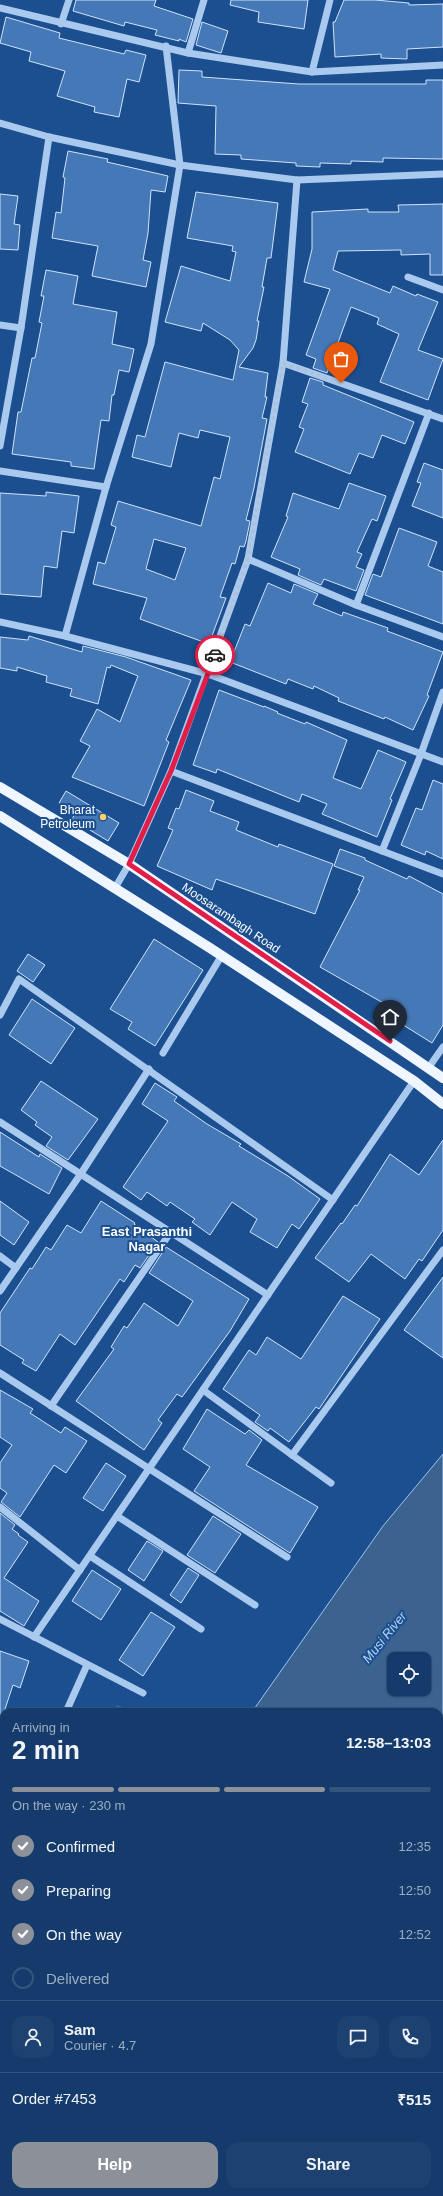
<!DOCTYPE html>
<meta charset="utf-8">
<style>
:root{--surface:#143b6b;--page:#1d4271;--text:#f1f3f6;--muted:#9dadc1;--line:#33557e;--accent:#8c9099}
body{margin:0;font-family:Helvetica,sans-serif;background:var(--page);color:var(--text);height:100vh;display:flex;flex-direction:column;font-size:15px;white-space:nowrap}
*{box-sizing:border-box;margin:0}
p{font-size:13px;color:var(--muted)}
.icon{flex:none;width:22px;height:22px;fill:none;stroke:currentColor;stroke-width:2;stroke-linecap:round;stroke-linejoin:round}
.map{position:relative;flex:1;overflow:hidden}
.drawer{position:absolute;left:0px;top:1708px;width:443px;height:488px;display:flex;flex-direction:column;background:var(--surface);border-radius:12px 12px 0 0;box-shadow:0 1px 3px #0004,0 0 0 1px var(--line)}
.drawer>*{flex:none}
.tools{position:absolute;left:387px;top:1652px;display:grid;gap:8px}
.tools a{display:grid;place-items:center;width:44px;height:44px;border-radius:8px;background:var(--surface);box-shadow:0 1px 3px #0004,0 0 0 1px var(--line);font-size:20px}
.pin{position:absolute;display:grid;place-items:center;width:34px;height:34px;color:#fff;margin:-41px -17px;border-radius:50% 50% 50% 0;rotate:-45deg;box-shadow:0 0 4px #0007}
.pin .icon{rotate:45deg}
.courier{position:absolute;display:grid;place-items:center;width:40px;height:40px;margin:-20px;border:3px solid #e11d48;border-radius:50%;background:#fff;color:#222;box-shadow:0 1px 5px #0007}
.summary em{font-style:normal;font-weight:700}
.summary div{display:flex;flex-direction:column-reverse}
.summary{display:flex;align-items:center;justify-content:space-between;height:68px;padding:0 12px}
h1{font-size:26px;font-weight:700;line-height:30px}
.bar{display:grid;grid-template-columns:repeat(4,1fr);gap:6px 4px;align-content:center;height:48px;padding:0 12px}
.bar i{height:5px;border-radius:3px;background:var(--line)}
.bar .active{background:var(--accent)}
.bar p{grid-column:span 4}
.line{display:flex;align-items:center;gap:10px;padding:0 12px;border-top:1px solid var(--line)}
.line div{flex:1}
.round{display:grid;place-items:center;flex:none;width:42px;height:42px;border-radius:12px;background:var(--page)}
ol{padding:0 12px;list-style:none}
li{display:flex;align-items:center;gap:12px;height:44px}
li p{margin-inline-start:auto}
li .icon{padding:4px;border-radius:50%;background:var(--accent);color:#fff;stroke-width:4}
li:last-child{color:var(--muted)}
li i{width:22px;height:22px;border:2px solid var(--line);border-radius:50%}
.button{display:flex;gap:8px;margin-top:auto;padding:8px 12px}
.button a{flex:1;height:46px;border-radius:12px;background:var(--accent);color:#fff;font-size:16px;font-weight:700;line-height:46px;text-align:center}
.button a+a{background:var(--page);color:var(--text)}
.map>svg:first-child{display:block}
.wetland{fill:url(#wetland-marsh)}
.park{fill:url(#park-tufts)}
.water{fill:#3c6290;stroke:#9cc4f0;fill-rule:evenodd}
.building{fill:#4478b7;stroke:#cfe3fa;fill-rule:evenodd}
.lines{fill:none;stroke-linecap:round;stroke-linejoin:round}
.minor{stroke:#a9c9ee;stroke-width:7}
.major{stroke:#f0f6ff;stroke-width:10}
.done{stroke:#afc1d8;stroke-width:4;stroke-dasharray:0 7.2}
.route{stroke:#e11d48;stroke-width:5}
.poi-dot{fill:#ffd166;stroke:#1b4f8f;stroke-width:1.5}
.labels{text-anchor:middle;stroke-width:4;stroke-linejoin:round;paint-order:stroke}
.poi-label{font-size:12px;fill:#fff;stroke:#1b4f8f;text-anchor:end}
.street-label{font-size:12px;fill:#fff;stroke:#1b4f8f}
.neighbourhood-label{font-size:13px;font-weight:bold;fill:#fff;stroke:#1b4f8f}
.water-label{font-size:13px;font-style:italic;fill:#b5d3f5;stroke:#1b4f8f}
</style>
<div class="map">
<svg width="443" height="2196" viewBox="0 0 443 2196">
<defs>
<pattern id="wetland-marsh" width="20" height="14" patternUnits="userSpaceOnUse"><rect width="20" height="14" fill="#2e69ad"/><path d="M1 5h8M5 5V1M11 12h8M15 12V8" fill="none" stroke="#4d80b9"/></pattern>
<pattern id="park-tufts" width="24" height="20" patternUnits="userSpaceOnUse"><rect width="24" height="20" fill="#2e69ad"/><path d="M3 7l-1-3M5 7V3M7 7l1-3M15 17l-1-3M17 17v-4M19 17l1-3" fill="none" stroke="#4d80b9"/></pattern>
</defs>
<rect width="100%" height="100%" fill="#1b4f8f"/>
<path class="wetland" d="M4,2166V2192H78V2196H0V2171Z"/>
<path class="park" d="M117,1705L135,1712H113Z"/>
<g class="water">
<path d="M443,1454V1935L439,1970V1712H252L383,1526ZM394,1659H424V1689H394Z"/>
<path d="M4,2084V2166L0,2171V2092Z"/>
<rect x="78" y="2192" width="263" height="4"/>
</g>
<g class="building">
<path d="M76,0H156L154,6L193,19L186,42L179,39V41L155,35L157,30L125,22L124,26L73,11Z"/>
<path d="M231,0H308L304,29L258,22L259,12L230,5Z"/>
<path d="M344,0H375L409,3V5L443,4V47L407,49V59L381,58V54L335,57L333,22H335Z"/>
<path d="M6,17L60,33L59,38L124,54L126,50L146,55L139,82L127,79L119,117L94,112L95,107L57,96L65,71L29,61L31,52L0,43Z"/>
<path d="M202,22L228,31L221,53L196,45Z"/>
<path d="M179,70L202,71V77L299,84H426V80H443V159L383,158V162L351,161V164L320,163V167L296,166V163L241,159V155L215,154L216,106L178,103Z"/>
<path d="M68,151L108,159L107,162L168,176L165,192L151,190L148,233L143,260L151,262L146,287L92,276L98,246L52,238L56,212L61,213L65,178L63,177Z"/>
<path d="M196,192L278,203L271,258H267L262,287H264L257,321H259L256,340L253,348L239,367L268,373L265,397H267L262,418L267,419L254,488L246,520L250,521L246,541L244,547L240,546L235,564L232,563L220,597L226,598L209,644L140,619L147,598L93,584L98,562L105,564L116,527L111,525L118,501L201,526L214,477L220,479L230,437L200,430L198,438L179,433L171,467L132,457L137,435L145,437L165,362L233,380L239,350L230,340L203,323L201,331L165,322L181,266L230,281L236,252L232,251L233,246L187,238ZM154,539L186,548L175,580L146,569Z"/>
<path d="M0,194L18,196L14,224L20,225L18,250L0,249Z"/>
<path d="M443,204V275H430V254L401,255V250L338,251L333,270L390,293L393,286L416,296L417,294L438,302L418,350L443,359L428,400L380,382L399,334L377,324L379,318L351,307L327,373L313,368L316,359L306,355L330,289L304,282L312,249V212L368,209V212H399L398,205Z"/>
<path d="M46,270L78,276L73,304L117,312L112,344L134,349L129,372L119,370L114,395H112L109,421L101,420L94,469L71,466V462L12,454L18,412H21L32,358H35L42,323L39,322L44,296H41Z"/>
<path d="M310,378L323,382V385L414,422L405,444L382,435L373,458L359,453L350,474L295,452L304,429L299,427L308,404L302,402Z"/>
<path d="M424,463L443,470V518L412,506L421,483L417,482Z"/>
<path d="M349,483L386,496L377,521L372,519L357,552L362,554L356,567L364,570L356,591L324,579L321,585L298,575L300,569L271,557L288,517L286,516L293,493L339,509Z"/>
<path d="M46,492L79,496L74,533L62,531L57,568L44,566L41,597L0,594V493L46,496Z"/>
<path d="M399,528L437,542L428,566L443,572V624L365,595L373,574L381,577Z"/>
<path d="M268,583L291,593L294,584L318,594L313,604L342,616L343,612L388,628L387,631L443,652L427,695L429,696L413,730L385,717L384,719L338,701L339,698L314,686L313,689L288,679L286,684L230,662L245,624L250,626Z"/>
<path d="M29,636L82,652L83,646L126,657L191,680L166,740L169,742L144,806L72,777L90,746L80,741L97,709L120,722L138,676L111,665L110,668L107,667L98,704L70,696L72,689L46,682L47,676L17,667V671L0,668V637L28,640Z"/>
<path d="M219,690L264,707V706L278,712L277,713L305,724L306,722L347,740L333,778L361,789L378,750L406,762L390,799L392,800L377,837L322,814L327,804L302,794L299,802L217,769L216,773L193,765Z"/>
<path d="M433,780L443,784V859L426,851L425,855L401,845L416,808L422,810Z"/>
<path d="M186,790L214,801L210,811L239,822L236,830L278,847L279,844L333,864L315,914L216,879L212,890L157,866L173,830L168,828L176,808L179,809Z"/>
<path d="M66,791L119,823L108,841L72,819L76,812L59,803Z"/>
<path d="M340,849L365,858V860L407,879L409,876L443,894V1025L432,1043L381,1011L385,1004L320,967L360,890H358L364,877L334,866Z"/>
<path d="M154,939L203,970L155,1046L128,1029L132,1022L110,1009Z"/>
<path d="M28,954L45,965L33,982L17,971Z"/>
<path d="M32,999L75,1028L51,1064L9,1035Z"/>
<path d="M41,1081L98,1119L68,1160L46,1146L52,1137L35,1125L37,1122L21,1110Z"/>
<path d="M155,1083L177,1097L174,1101L207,1124L241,1144L239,1146L288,1176L320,1199L299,1229L292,1224L277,1248L250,1232L257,1219L232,1202L210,1235L192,1222L195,1219L170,1202L167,1206L147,1192L141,1200L123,1187L168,1121L142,1104Z"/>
<path d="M0,1132L39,1157L40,1154L62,1168L49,1194L0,1166Z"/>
<path d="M443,1140V1230L422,1261L419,1259L405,1279L371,1254L349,1282L315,1258L341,1223L342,1224L355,1205L357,1206L390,1154L419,1175Z"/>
<path d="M0,1201L29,1222L14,1245L0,1235Z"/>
<path d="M101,1201L135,1223L134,1224L158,1242L140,1268L135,1265L124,1282L120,1279L75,1345L60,1334L36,1371L22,1363L24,1360L0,1345V1313L30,1268L32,1269L46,1247L51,1250L67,1225L81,1233Z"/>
<path d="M166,1247L249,1299L230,1331L182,1397L177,1394L158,1420L162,1423L144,1450L76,1401L114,1349L111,1347L124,1326L127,1328L144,1303L178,1326L193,1301L149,1273Z"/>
<path d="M443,1277V1358L404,1330Z"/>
<path d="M343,1296L380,1319L319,1409L316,1407L289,1442L270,1428L268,1431L255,1422L260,1415L223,1389L249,1350L256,1355L267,1337L301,1359Z"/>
<path d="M0,1390L33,1409L30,1413L61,1433L65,1427L87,1441L66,1473L54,1465L20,1517L1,1502L7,1493L0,1488V1463L12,1445L0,1437Z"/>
<path d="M207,1409L245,1434L249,1430L262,1440L246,1465L318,1507L290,1553L194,1491L210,1467L183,1449Z"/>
<path d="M106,1463L126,1476L103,1511L83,1498Z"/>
<path d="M0,1513L15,1525L12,1529L19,1534L18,1535L28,1542L4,1578L39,1601L24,1626L0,1611Z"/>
<path d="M213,1516L241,1534L215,1573L187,1555Z"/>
<path d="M147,1541L163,1551L144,1581L128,1570Z"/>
<path d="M188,1568L199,1575L181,1603L170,1595Z"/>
<path d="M92,1570L121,1589L101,1620L72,1601Z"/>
<path d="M151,1612L175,1627L143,1676L119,1660Z"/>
<path d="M0,1651L29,1661L20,1688L13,1685L2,1718H0Z"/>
</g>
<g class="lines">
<g class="minor">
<path d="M0,8L188,53L312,72L443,65"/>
<path d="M61,24L69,0"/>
<path d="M188,53L204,0"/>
<path d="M312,72L330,0"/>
<path d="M0,123L49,137L180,165L297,180L443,174"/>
<path d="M408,277L443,290"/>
<path d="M0,325L21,328"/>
<path d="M283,363L443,419"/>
<path d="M0,446L21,328L49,137"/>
<path d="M0,471L106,487"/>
<path d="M248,559L356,605L443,637"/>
<path d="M356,605L429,413"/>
<path d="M0,622L65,636L208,674L443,762"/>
<path d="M65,636L106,487L151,344L180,165L166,46"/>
<path d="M171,771L443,874"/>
<path d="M382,851L421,754L443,692"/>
<path d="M115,888L129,864L171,771L248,559L283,363L297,180"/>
<path d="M0,1015L19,979L333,1200"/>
<path d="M163,1053L222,955"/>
<path d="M429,1067L443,1047"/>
<path d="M0,1122L268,1295"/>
<path d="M0,1256L16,1268"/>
<path d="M0,1291L80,1175L149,1069"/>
<path d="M0,1373L287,1557"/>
<path d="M203,1390L292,1455"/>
<path d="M51,1406L170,1233"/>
<path d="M331,1483L292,1455L443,1250"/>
<path d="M0,1507L80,1570"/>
<path d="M117,1516L255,1605"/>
<path d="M90,1556L201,1629"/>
<path d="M0,1619L143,1693"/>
<path d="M34,1637L414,1081"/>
<path d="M66,1712L87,1665"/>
<path d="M0,1772L4,1774"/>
<path d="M0,1898L4,1884"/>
<path d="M0,2038L4,2041"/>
<path d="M439,2081L443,2073"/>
</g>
<g class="major">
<path d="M0,787L129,864L443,1078"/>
<path d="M0,816L210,948L414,1081L443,1104"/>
</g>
</g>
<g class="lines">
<path class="done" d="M215,655L248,558L283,363L341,383"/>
<path class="route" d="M215,655L171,771L129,864L390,1041"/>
</g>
<circle class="poi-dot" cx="103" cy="817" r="4"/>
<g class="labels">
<g class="poi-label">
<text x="95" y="814">Bharat<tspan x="95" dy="14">Petroleum</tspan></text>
</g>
<g class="street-label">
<text transform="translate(231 918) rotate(34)" y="4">Moosarambagh Road</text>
</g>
<g class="neighbourhood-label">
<text x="147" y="1236">East Prasanthi<tspan x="147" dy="15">Nagar</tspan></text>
</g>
<g class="water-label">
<text transform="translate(384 1637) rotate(-51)" y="5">Musi River</text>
</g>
</g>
</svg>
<div class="tools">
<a><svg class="icon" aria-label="locate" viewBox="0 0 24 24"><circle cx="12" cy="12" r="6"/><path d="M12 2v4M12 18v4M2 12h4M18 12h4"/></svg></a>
</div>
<div class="pin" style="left:341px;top:383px;background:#ea580c"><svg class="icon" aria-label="bag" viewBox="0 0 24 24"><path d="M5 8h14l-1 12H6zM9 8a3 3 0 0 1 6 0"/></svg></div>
<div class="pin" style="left:390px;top:1041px;background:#1f2937"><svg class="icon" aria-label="home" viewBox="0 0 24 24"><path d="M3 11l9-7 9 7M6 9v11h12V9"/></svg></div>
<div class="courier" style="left:215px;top:655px"><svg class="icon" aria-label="car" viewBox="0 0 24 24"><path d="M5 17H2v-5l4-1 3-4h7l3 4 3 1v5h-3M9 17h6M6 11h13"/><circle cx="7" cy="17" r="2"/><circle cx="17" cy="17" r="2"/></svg></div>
<section class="drawer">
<div class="summary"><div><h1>2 min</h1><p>Arriving in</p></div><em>12:58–13:03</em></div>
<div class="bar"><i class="active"></i><i class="active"></i><i class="active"></i><i></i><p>On the way · 230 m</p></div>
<ol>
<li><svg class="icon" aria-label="check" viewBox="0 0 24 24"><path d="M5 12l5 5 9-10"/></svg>Confirmed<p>12:35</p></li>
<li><svg class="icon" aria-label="check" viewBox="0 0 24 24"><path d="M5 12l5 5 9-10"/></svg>Preparing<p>12:50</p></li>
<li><svg class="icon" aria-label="check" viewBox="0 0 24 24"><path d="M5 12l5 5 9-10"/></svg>On the way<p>12:52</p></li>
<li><i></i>Delivered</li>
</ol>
<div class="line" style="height:72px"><a class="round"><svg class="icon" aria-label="person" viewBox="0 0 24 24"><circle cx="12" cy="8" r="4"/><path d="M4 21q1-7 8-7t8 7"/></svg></a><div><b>Sam</b><p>Courier · 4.7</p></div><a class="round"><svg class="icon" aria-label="chat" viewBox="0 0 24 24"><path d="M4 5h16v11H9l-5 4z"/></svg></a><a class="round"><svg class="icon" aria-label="phone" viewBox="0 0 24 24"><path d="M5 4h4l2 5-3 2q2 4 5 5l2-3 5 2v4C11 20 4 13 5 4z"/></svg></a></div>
<div class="line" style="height:52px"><div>Order #7453</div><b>₹515</b></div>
<div class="button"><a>Help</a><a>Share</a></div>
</section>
</div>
